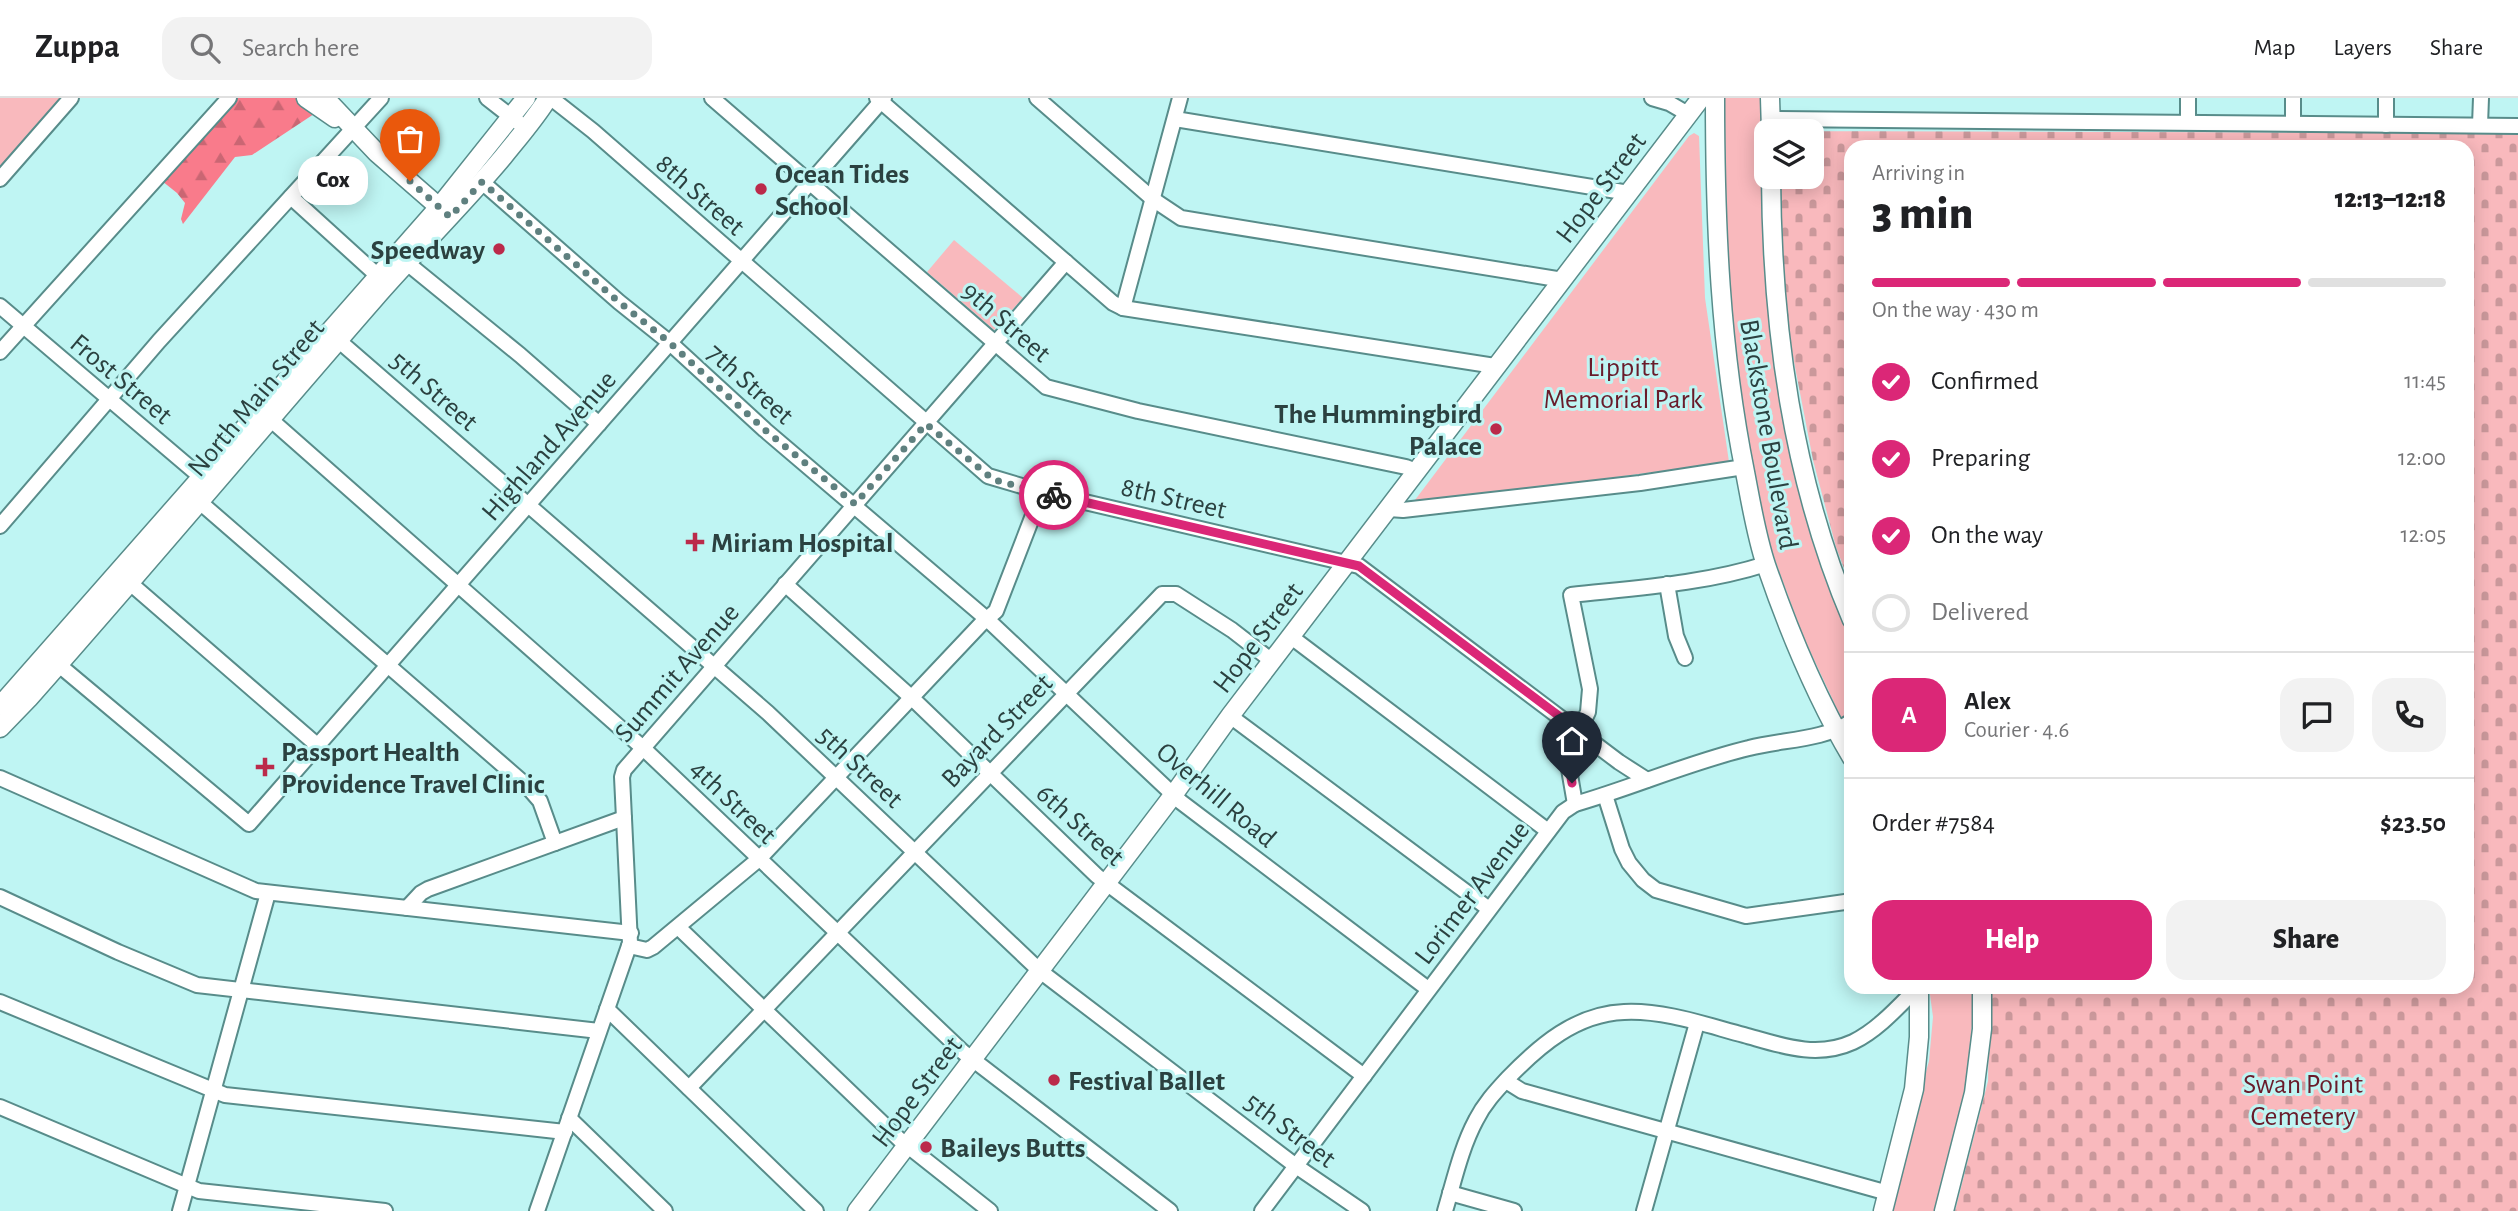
<!DOCTYPE html>
<meta charset="utf-8">
<style>
:root{--surface:#fff;--page:#f2f2f2;--text:#202124;--muted:#757577;--line:#e0e0e0;--accent:#db2777}
body{margin:0;font-family:"Alegreya Sans",sans-serif;background:var(--page);color:var(--text);height:100vh;display:flex;flex-direction:column;font-size:26px;white-space:nowrap}
*{box-sizing:border-box;margin:0}
p{font-size:23px;color:var(--muted)}
.icon{flex:none;width:38px;height:38px;fill:none;stroke:currentColor;stroke-width:2;stroke-linecap:round;stroke-linejoin:round}
.map{position:relative;flex:1;overflow:hidden}
.panel{position:absolute;left:1844px;top:42px;width:630px;height:854px;display:flex;flex-direction:column;background:var(--surface);border-radius:21px;box-shadow:0 4px 18px #0003}
.panel>*{flex:none}
.tools{position:absolute;left:1754px;top:21px;display:grid;gap:14px}
.tools a{display:grid;place-items:center;width:70px;height:70px;border-radius:14px;background:var(--surface);box-shadow:0 4px 18px #0003;font-size:35px}
.pin{position:absolute;display:grid;place-items:center;width:60px;height:60px;color:#fff;margin:-72px -30px;border-radius:50% 50% 50% 0;rotate:-45deg;box-shadow:0 0 7px #0007}
.pin .icon{rotate:45deg}
.courier{position:absolute;display:grid;place-items:center;width:70px;height:70px;margin:-35px;border:5px solid #db2777;border-radius:50%;background:#fff;color:#222;box-shadow:0 2px 9px #0007}
.bubble{position:absolute;height:49px;border-radius:21px;background:var(--surface);box-shadow:0 4px 18px #0003;font-size:23px;font-weight:800;line-height:49px;text-align:center}
.summary em{font-style:normal;font-weight:800}
.summary div{display:flex;flex-direction:column-reverse}
.summary{display:flex;align-items:center;justify-content:space-between;height:119px;padding:0 28px}
h1{font-size:46px;font-weight:800;line-height:52px}
.bar{display:grid;grid-template-columns:repeat(4,1fr);gap:10px 7px;align-content:center;height:84px;padding:0 28px}
.bar i{height:9px;border-radius:5px;background:var(--line)}
.bar .current{background:var(--accent)}
.bar p{grid-column:span 4}
.line{display:flex;align-items:center;gap:18px;padding:0 28px;border-top:2px solid var(--line)}
.line div{flex:1}
.round{display:grid;place-items:center;flex:none;width:74px;height:74px;border-radius:21px;background:var(--page)}
ol{padding:0 28px;list-style:none}
li{display:flex;align-items:center;gap:21px;height:77px}
li p{margin-inline-start:auto}
li .icon{padding:7px;border-radius:50%;background:var(--accent);color:#fff;stroke-width:4}
li:last-child{color:var(--muted)}
li i{width:38px;height:38px;border:4px solid var(--line);border-radius:50%}
.button{display:flex;gap:14px;margin-top:auto;padding:14px 28px}
.button a{flex:1;height:80px;border-radius:21px;background:var(--accent);color:#fff;font-size:28px;font-weight:800;line-height:80px;text-align:center}
.button a+a{background:var(--page);color:var(--text)}
header{display:flex;align-items:center;gap:42px;box-sizing:border-box;height:98px;padding:0 35px;background:var(--surface);border-bottom:2px solid var(--line)}
header strong{font-size:33px}
nav{display:flex;gap:38px;margin-inline-start:auto;font-size:24px}
.search{width:490px;height:63px;background:var(--page);display:flex;align-items:center;gap:18px;box-sizing:border-box;padding:0 24px;border-radius:21px;color:var(--muted);font-size:26px}
.map>svg:first-child{display:block}
.forest{fill:url(#forest-firs)}
.cemetery{fill:url(#cemetery-stones)}
.green{fill:#f9b9bd}
.lines{fill:none;stroke-linecap:round;stroke-linejoin:round}
.minor-casing{stroke:#588c8a;stroke-width:18}
.major-casing{stroke:#588c8a;stroke-width:21}
.minor{stroke:#fff;stroke-width:14}
.major{stroke:#fff;stroke-width:18}
.done{stroke:#5f807f;stroke-width:7;stroke-dasharray:0 12.6}
.route{stroke:#db2777;stroke-width:9}
.poi-dot{fill:#bb2a4a;stroke:#bff5f3;stroke-width:2.5}
.labels{text-anchor:middle;stroke-width:6;stroke-linejoin:round;paint-order:stroke}
.poi-label{font-size:28px;font-weight:bold;fill:#2b4140;stroke:#bff5f3;text-anchor:start}
.street-label{font-size:28px;fill:#2b4140;stroke:#bff5f3}
.park-label{font-size:28px;fill:#691b2a;stroke:#bff5f3}
</style>
<header>
<strong>Zuppa</strong>
<div class="search"><svg class="icon" aria-label="search" viewBox="0 0 24 24"><circle cx="10" cy="10" r="6"/><path d="M15 15l6 6"/></svg>Search here</div>
<nav><a>Map</a><a>Layers</a><a>Share</a></nav>
</header>
<div class="map">
<svg width="2518" height="1113" viewBox="0 0 2518 1113">
<defs>
<pattern id="forest-firs" width="22" height="20" patternUnits="userSpaceOnUse" patternTransform="scale(1.75)"><rect width="22" height="20" fill="#f97b8b"/><path d="M5 1l3.5 6h-7zM16 11l3.5 6h-7z" fill="#ca6673"/></pattern>
<pattern id="cemetery-stones" width="16" height="16" patternUnits="userSpaceOnUse" patternTransform="scale(1.75)"><rect width="16" height="16" fill="#f9b9bd"/><path d="M2 7V4a2 2 0 0 1 4 0v3zM10 15v-3a2 2 0 0 1 4 0v3z" fill="#ca989b"/></pattern>
</defs>
<rect width="100%" height="100%" fill="#bff5f3"/>
<path class="forest" d="M229,0H302L314,16L252,57L235,59L183,126L181,121L185,105L177,95L157,79Z"/>
<path class="cemetery" d="M1780,33L2518,35V1113H1955L1988,983L1989,927L1986,889H2468V49H1852L1851,489L1836,449L1813,362L1784,212L1781,79H1811V33Z"/>
<g class="green">
<path d="M0,0H62L0,70Z"/>
<path d="M1720,0H1765L1766,150L1833,489L1851,533V641L1803,538L1768,443L1753,390L1733,271Z"/>
<path d="M1694,35L1699,38L1705,200L1729,364L1412,406L1689,38Z"/>
<path d="M954,142L1023,200L994,232L927,174Z"/>
<path d="M1929,889H1975L1967,990L1936,1113H1888L1929,963L1933,919Z"/>
</g>
<g class="lines">
<g class="minor-casing">
<g id="minor">
<path d="M487,0L519,25"/>
<path d="M551,0L593,33L988,378L1042,394L1359,468L1619,664L1647,682"/>
<path d="M712,0L1046,289L1138,313L1406,369L1416,373"/>
<path d="M877,0L1113,205L1123,210L1495,268"/>
<path d="M1037,0L1154,102L1181,120L1563,182"/>
<path d="M1652,0L1669,5L1688,16"/>
<path d="M2188,0V24"/>
<path d="M2293,0V25"/>
<path d="M1175,21L1629,95"/>
<path d="M1771,21L2518,28"/>
<path d="M2386,27V0"/>
<path d="M2480,27L2481,0"/>
<path d="M0,81L71,0"/>
<path d="M482,84L619,204L669,244L765,332L988,522L1181,704L1428,891"/>
<path d="M291,99L378,178"/>
<path d="M407,165L520,257L599,326"/>
<path d="M0,208L208,385"/>
<path d="M1123,210L1180,0"/>
<path d="M338,242L768,615L1040,873L1296,1068L1362,1113"/>
<path d="M0,254L229,0"/>
<path d="M270,321L643,650L963,954L1170,1113"/>
<path d="M194,399L527,688L540,703L555,745"/>
<path d="M1389,411L1403,412L1640,385L1744,369"/>
<path d="M0,428L159,243L381,0"/>
<path d="M130,485L317,647"/>
<path d="M785,486L912,600L1097,778L1364,978"/>
<path d="M1667,486L1676,538L1685,560"/>
<path d="M1290,538L1548,733"/>
<path d="M59,567L249,726L884,0"/>
<path d="M1230,618L1489,811"/>
<path d="M1567,624L1564,642L1575,706"/>
<path d="M1579,633L1588,614L1590,591L1571,497C1635,490 1704,486 1766,466"/>
<path d="M0,680L256,793L631,835"/>
<path d="M1605,697L1622,751L1629,765L1643,782L1656,792L1746,818L1852,803"/>
<path d="M0,799L118,854L197,887L599,933"/>
<path d="M407,810L421,795L428,791L624,720"/>
<path d="M678,829L899,1041L990,1113"/>
<path d="M629,848L647,852L653,849L759,761L981,526L996,513L1042,394"/>
<path d="M0,904L225,997L565,1034"/>
<path d="M607,911L816,1113"/>
<path d="M1506,983L1522,993L1888,1095"/>
<path d="M689,990L1162,496H1176L1232,532L1272,563"/>
<path d="M0,1009L199,1093L385,1113"/>
<path d="M569,1020L665,1113"/>
<path d="M1450,1095L1514,1113"/>
<path d="M180,1113L268,795"/>
<path d="M537,1113L630,845L622,679L624,672L1066,164"/>
<path d="M1262,1113L1563,714L1575,706C1634,689 1690,664 1749,650C1783,641 1822,643 1852,623"/>
<path d="M1445,1113C1454,1083 1461,1050 1476,1022C1484,1006 1495,994 1508,980C1540,947 1576,916 1624,914C1664,912 1706,927 1744,937C1780,947 1816,961 1853,944C1878,932 1899,908 1918,889"/>
<path d="M1644,1113L1697,925"/>
</g>
</g>
<g class="major-casing">
<g id="major">
<path d="M306,0L335,20"/>
<path d="M325,0L377,55L447,116"/>
<path d="M1715,0C1715,126 1720,250 1745,374C1751,405 1756,437 1766,467C1789,534 1816,599 1852,660"/>
<path d="M1770,0L1771,33"/>
<path d="M1771,79C1772,230 1792,381 1852,522"/>
<path d="M0,608L439,109L526,0"/>
<path d="M0,630L29,600C146,468 259,333 375,200C417,152 462,108 503,59C519,39 535,21 548,0"/>
<path d="M857,1113L1174,696L1230,618L1701,0"/>
<path d="M1883,1113L1914,991L1919,939V889"/>
<path d="M1944,1113L1974,995L1982,931V889"/>
</g>
</g>
<use href="#minor" class="minor"/>
<use href="#major" class="major"/>
</g>
<g class="lines">
<path class="done" d="M410,83L450,119L482,84L619,204L669,244L765,332L855,406L926,326L994,382L1054,397"/>
<path class="route" d="M1054,397L1359,468L1567,624L1564,642L1572,685"/>
</g>
<g class="poi-dot">
<circle cx="761" cy="91" r="7"/>
<circle cx="499" cy="151" r="7"/>
<circle cx="1496" cy="331" r="7"/>
<path d="M691.5 433.5h7v7h7v7h-7v7h-7v-7h-7v-7h7z"/>
<path d="M261.5 658.5h7v7h7v7h-7v7h-7v-7h-7v-7h7z"/>
<circle cx="1054" cy="982" r="7"/>
<circle cx="926" cy="1049" r="7"/>
</g>
<g class="labels">
<g class="poi-label">
<text x="775" y="85">Ocean Tides<tspan x="775" dy="32">School</tspan></text>
<text x="485" y="161" text-anchor="end">Speedway</text>
<text x="1482" y="325" text-anchor="end">The Hummingbird<tspan x="1482" dy="32">Palace</tspan></text>
<text x="711" y="454">Miriam Hospital</text>
<text x="281" y="663">Passport Health<tspan x="281" dy="32">Providence Travel Clinic</tspan></text>
<text x="1068" y="992">Festival Ballet</text>
<text x="940" y="1059">Baileys Butts</text>
</g>
<g class="street-label">
<text transform="translate(1600 89) rotate(-53)" y="10">Hope Street</text>
<text transform="translate(701 96) rotate(41)" y="10">8th Street</text>
<text transform="translate(1007 223) rotate(41)" y="10">9th Street</text>
<text transform="translate(122 280) rotate(40)" y="10">Frost Street</text>
<text transform="translate(751 285) rotate(42)" y="10">7th Street</text>
<text transform="translate(435 292) rotate(41)" y="10">5th Street</text>
<text transform="translate(255 299) rotate(-50)" y="10">North Main Street</text>
<text transform="translate(1770 336) rotate(80)" y="10">Blackstone Boulevard</text>
<text transform="translate(548 347) rotate(-49)" y="10">Highland Avenue</text>
<text transform="translate(1174 399) rotate(13)" y="10">8th Street</text>
<text transform="translate(1257 539) rotate(-53)" y="10">Hope Street</text>
<text transform="translate(676 574) rotate(-49)" y="10">Summit Avenue</text>
<text transform="translate(996 632) rotate(-46)" y="10">Bayard Street</text>
<text transform="translate(861 668) rotate(43)" y="10">5th Street</text>
<text transform="translate(1217 696) rotate(40)" y="10">Overhill Road</text>
<text transform="translate(734 703) rotate(44)" y="10">4th Street</text>
<text transform="translate(1081 726) rotate(42)" y="10">6th Street</text>
<text transform="translate(1471 794) rotate(-53)" y="10">Lorimer Avenue</text>
<text transform="translate(916 993) rotate(-53)" y="10">Hope Street</text>
<text transform="translate(1291 1031) rotate(37)" y="10">5th Street</text>
</g>
<g class="park-label">
<text x="1623" y="278">Lippitt<tspan x="1623" dy="32">Memorial Park</tspan></text>
<text x="2303" y="995">Swan Point<tspan x="2303" dy="32">Cemetery</tspan></text>
</g>
</g>
</svg>
<div class="tools">
<a><svg class="icon" aria-label="layers" viewBox="0 0 24 24"><path d="M12 4l9 5-9 5-9-5zM3 14l9 5 9-5"/></svg></a>
</div>
<div class="pin" style="left:410px;top:83px;background:#ea580c"><svg class="icon" aria-label="bag" viewBox="0 0 24 24"><path d="M5 8h14l-1 12H6zM9 8a3 3 0 0 1 6 0"/></svg></div>
<div class="pin" style="left:1572px;top:685px;background:#1f2937"><svg class="icon" aria-label="home" viewBox="0 0 24 24"><path d="M3 11l9-7 9 7M6 9v11h12V9"/></svg></div>
<div class="courier" style="left:1054px;top:397px"><svg class="icon" aria-label="bike" viewBox="0 0 24 24"><circle cx="6" cy="16" r="4"/><circle cx="18" cy="16" r="4"/><path d="M6 16l4-8h5l3 8M10 8l3 8H6M13 5h3"/></svg></div>
<div class="bubble" style="left:298px;top:58px;width:70px">Cox</div>
<section class="panel">
<div class="summary"><div><h1>3 min</h1><p>Arriving in</p></div><em>12:13–12:18</em></div>
<div class="bar"><i class="current"></i><i class="current"></i><i class="current"></i><i></i><p>On the way · 430 m</p></div>
<ol>
<li><svg class="icon" aria-label="check" viewBox="0 0 24 24"><path d="M5 12l5 5 9-10"/></svg>Confirmed<p>11:45</p></li>
<li><svg class="icon" aria-label="check" viewBox="0 0 24 24"><path d="M5 12l5 5 9-10"/></svg>Preparing<p>12:00</p></li>
<li><svg class="icon" aria-label="check" viewBox="0 0 24 24"><path d="M5 12l5 5 9-10"/></svg>On the way<p>12:05</p></li>
<li><i></i>Delivered</li>
</ol>
<div class="line" style="height:126px"><b class="round" style="background:var(--accent);color:#fff">A</b><div><b>Alex</b><p>Courier · 4.6</p></div><a class="round"><svg class="icon" aria-label="chat" viewBox="0 0 24 24"><path d="M4 5h16v11H9l-5 4z"/></svg></a><a class="round"><svg class="icon" aria-label="phone" viewBox="0 0 24 24"><path d="M5 4h4l2 5-3 2q2 4 5 5l2-3 5 2v4C11 20 4 13 5 4z"/></svg></a></div>
<div class="line" style="height:91px"><div>Order #7584</div><b>$23.50</b></div>
<div class="button"><a>Help</a><a>Share</a></div>
</section>
</div>
